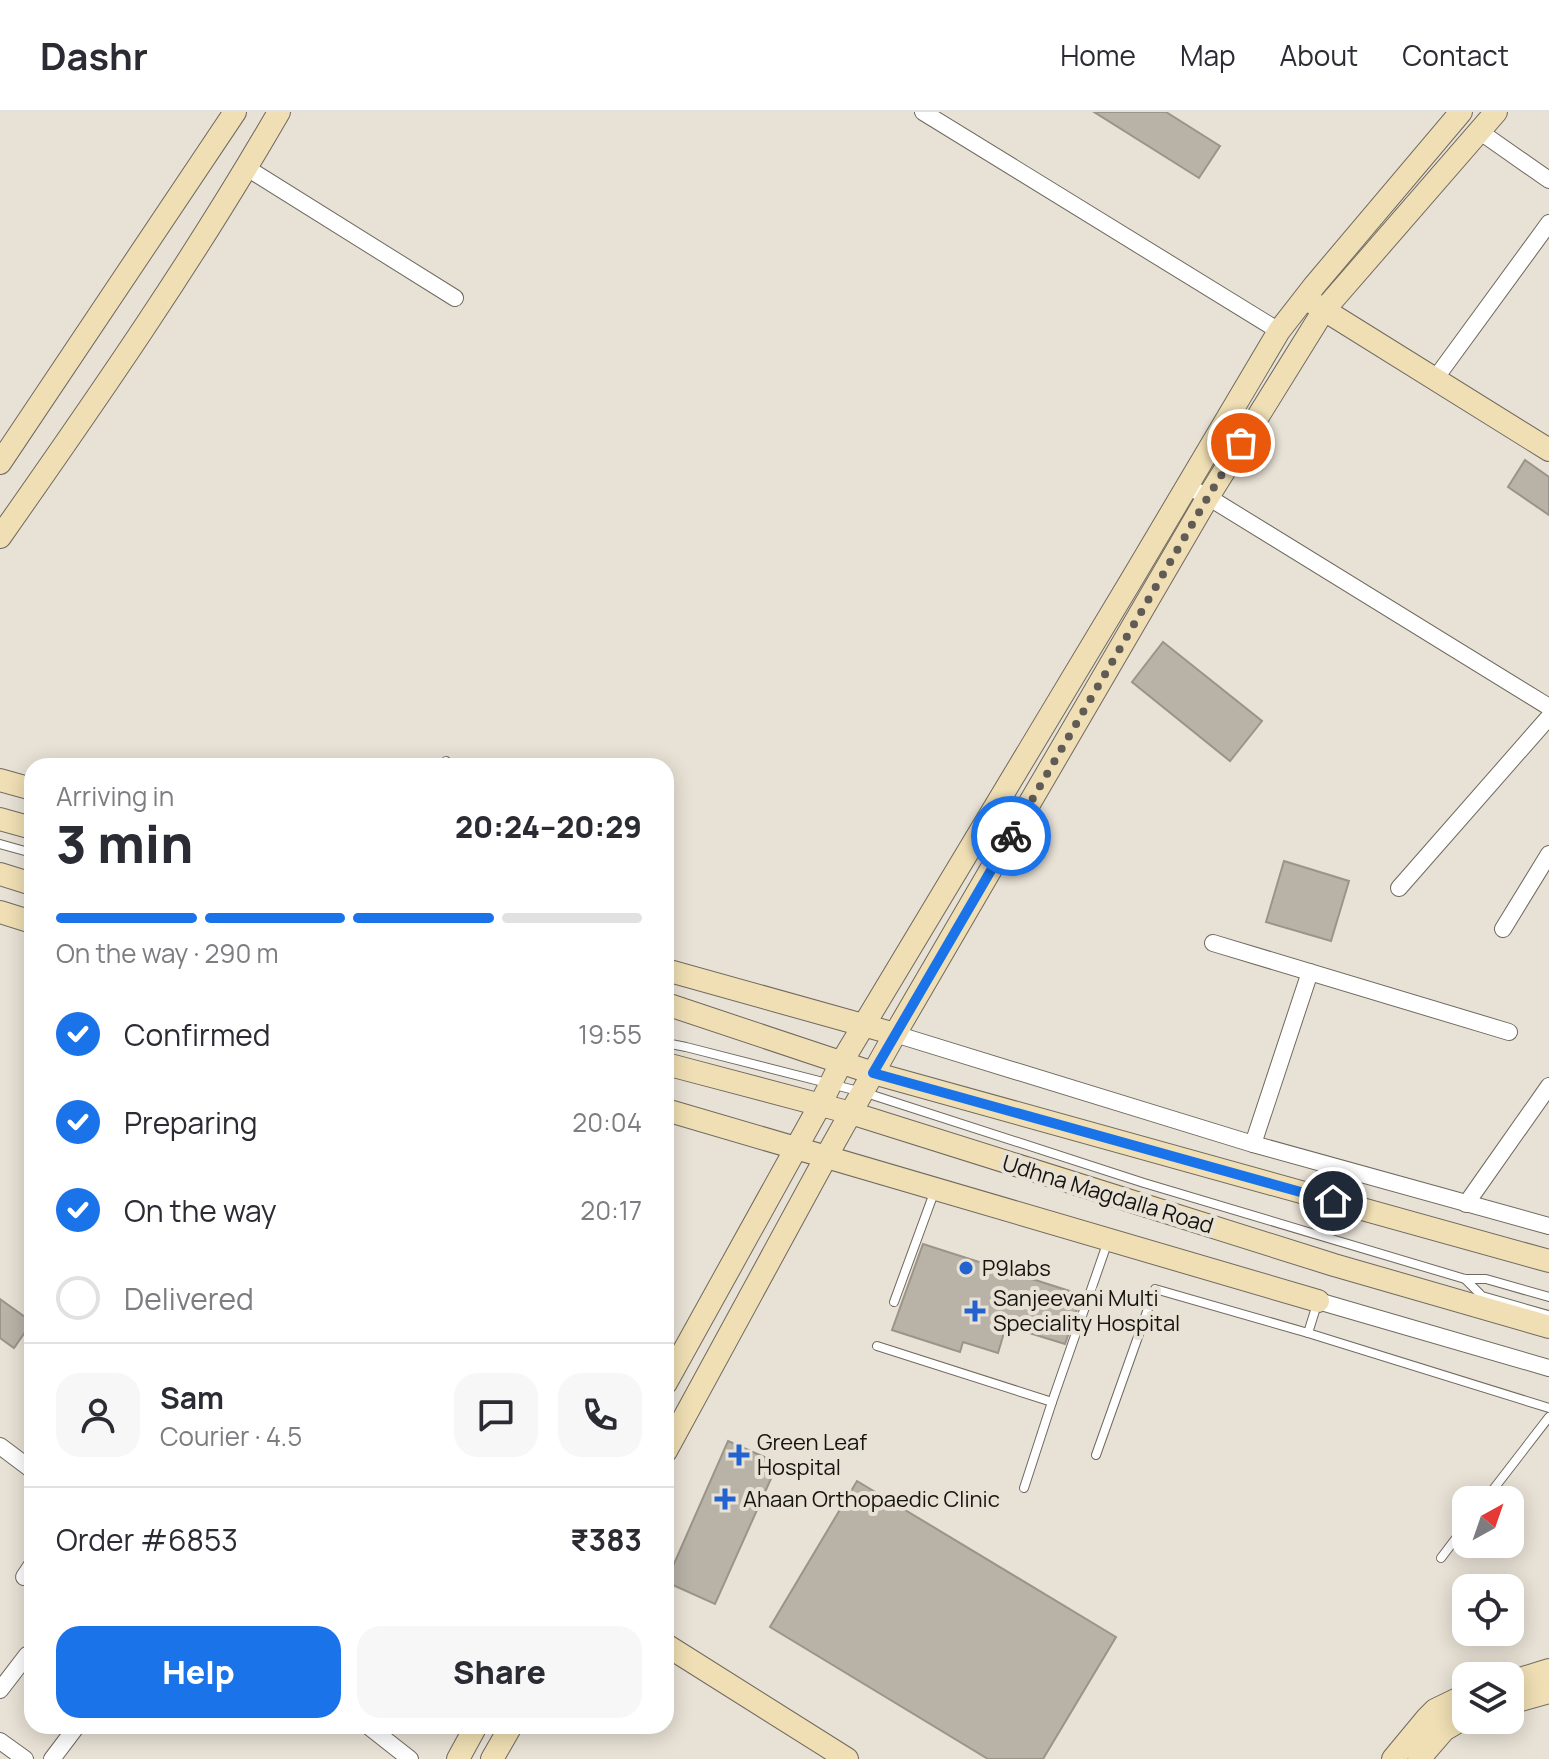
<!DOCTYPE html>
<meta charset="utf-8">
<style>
:root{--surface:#fff;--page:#f7f7f7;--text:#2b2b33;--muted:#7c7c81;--line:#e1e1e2;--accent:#1a73e8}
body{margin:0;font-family:Manrope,sans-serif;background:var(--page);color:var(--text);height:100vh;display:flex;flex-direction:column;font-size:30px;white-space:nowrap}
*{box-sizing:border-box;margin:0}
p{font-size:26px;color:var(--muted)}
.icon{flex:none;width:44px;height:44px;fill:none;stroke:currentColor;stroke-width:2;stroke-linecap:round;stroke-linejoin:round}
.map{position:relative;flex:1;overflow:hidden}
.drawer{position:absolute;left:24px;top:646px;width:650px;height:976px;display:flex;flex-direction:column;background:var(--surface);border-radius:24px;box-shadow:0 4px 20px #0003}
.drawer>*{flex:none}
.needle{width:52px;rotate:40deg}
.tools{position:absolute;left:1452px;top:1374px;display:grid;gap:16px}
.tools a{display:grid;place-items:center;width:72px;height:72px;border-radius:16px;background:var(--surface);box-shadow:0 4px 20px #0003;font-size:40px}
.pin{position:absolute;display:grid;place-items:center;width:68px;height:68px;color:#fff;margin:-34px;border:4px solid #fff;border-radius:50%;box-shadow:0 2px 8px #0007}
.courier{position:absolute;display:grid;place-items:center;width:80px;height:80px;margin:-40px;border:6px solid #1a73e8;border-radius:50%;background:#fff;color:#222;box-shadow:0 2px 10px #0007}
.overview em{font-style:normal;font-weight:800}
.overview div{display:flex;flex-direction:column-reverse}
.overview{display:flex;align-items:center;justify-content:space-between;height:136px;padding:0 32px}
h1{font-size:52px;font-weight:800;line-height:60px}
.bar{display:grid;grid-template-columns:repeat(4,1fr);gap:12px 8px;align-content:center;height:96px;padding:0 32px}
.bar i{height:10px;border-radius:6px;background:var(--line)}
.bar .selected{background:var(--accent)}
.bar p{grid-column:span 4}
.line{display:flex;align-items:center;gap:20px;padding:0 32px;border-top:2px solid var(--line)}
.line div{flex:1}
.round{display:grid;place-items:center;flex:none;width:84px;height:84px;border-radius:24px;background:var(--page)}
ol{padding:0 32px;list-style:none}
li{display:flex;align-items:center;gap:24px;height:88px}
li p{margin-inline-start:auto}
li .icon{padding:8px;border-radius:50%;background:var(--accent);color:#fff;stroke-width:4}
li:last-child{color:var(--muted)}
li i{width:44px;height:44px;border:4px solid var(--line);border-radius:50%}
.action{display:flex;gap:16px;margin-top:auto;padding:16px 32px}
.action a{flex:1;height:92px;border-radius:24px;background:var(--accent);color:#fff;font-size:32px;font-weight:800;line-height:92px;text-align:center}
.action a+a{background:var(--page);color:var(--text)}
header{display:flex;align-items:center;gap:48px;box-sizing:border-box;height:112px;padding:0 40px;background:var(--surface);border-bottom:2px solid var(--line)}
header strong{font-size:38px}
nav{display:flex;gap:44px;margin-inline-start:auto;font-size:28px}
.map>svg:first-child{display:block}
.building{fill:#b8b2a7;stroke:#9a9489;stroke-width:2}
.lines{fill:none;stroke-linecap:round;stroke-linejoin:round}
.lane-casing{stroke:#6f695f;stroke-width:10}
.street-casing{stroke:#6f695f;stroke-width:18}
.secondary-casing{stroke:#6f695f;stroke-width:24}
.lane{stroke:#fff;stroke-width:8}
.street{stroke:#fff;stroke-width:16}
.secondary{stroke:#f0dfb4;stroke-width:22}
.done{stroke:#605c55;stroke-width:8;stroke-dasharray:0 14.4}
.route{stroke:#1a73e8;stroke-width:10}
.poi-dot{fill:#2363cf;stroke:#e8e1d5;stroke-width:3}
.labels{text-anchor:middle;stroke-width:8;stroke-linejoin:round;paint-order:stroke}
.street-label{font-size:22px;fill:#161410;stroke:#e8e1d5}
.poi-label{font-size:22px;fill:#161410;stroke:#e8e1d5;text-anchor:start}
</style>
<header>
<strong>Dashr</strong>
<nav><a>Home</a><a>Map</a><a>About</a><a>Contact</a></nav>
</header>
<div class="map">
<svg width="1549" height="1647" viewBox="0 0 1549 1647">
<rect width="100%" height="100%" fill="#e8e1d5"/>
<g class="building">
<path d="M1094,0H1166L1220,34L1199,66Z"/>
<path d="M1525,348L1549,365V403L1508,375Z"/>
<path d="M1163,530L1262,609L1230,649L1132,570Z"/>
<path d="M1284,749L1349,769L1331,829L1266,810Z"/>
<path d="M923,1132L1082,1183L1065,1232L1006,1214L998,1241L963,1230L960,1240L892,1218Z"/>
<path d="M0,1187L32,1210L14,1236L0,1226Z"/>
<path d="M728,1329L778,1351L715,1492L666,1470Z"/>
<path d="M857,1369L1116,1525L1043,1647H988L770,1515Z"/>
</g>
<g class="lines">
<g class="lane-casing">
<g id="lane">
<path d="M444,654L446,649"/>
<path d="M0,732L32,741"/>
<path d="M666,931L686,935L866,981L1144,1071L1465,1167H1486L1549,1185"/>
<path d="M1465,1167L1482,1184L1548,1203"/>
<path d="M894,1190L935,1078"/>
<path d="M1308,1221L1318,1189"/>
<path d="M877,1234L1052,1290"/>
<path d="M1096,1343L1155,1177L1308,1221L1549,1296"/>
<path d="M1024,1376L1052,1290L1108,1129"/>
<path d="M1485,1388L1549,1305"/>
<path d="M1441,1446L1466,1413"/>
</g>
</g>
<g class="street-casing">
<g id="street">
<path d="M923,0L1279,219"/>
<path d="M1479,19L1549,68"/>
<path d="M247,56L455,186"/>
<path d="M1435,267L1549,111"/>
<path d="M1187,374L1208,385L1549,595"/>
<path d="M1399,776L1549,605"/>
<path d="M1503,817L1549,742"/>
<path d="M1213,831L1509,920"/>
<path d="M895,922L1253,1032L1549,1114"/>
<path d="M1253,1032L1310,860"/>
<path d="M1466,1092L1549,974"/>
<path d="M1318,1189L1549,1256"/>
<path d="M0,1334L32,1358"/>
<path d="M24,1465L32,1453"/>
<path d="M0,1578L27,1543"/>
<path d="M368,1614L410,1647"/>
<path d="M0,1629L25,1647"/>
<path d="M52,1647L77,1614"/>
</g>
</g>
<g class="secondary-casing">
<g id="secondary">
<path d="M1313,191L1549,338"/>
<path d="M0,351L235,0"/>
<path d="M0,425C97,287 194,147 279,0"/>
<path d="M0,668L32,677"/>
<path d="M0,707L32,716"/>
<path d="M0,762L32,772"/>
<path d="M0,800L32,810"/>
<path d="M666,858L895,922"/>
<path d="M666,892L873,961L1549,1149"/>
<path d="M666,952L851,1001L1334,1153L1549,1215"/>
<path d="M666,998L1318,1189"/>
<path d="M666,1271L820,993L841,951L1132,467L1279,219L1314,174L1461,0"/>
<path d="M666,1339L826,1045L895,922L1208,385L1324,198L1496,0"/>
<path d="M666,1533L847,1647"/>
<path d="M1510,1570L1549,1558"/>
<path d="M1510,1591L1549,1580"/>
<path d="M458,1647L476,1614"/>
<path d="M492,1647L511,1614"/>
<path d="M1393,1647L1427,1606L1435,1598L1466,1583"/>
<path d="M1419,1647L1444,1618L1466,1605"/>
</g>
</g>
<use href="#lane" class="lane"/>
<use href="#street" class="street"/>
<use href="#secondary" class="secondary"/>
</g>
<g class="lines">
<path class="done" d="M1011,724L1208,385L1241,331"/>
<path class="route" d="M1011,724L873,961L1333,1089"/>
</g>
<g class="poi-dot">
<circle cx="966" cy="1156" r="8"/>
<path d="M971 1187h8v8h8v8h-8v8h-8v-8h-8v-8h8z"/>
<path d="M735 1331h8v8h8v8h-8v8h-8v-8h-8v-8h8z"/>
<path d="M721 1375h8v8h8v8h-8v8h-8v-8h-8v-8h8z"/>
</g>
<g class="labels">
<g class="street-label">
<text transform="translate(1108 1082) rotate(17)" y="8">Udhna Magdalla Road</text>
</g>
<g class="poi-label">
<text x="982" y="1164">P9labs</text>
<text x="993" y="1194">Sanjeevani Multi<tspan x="993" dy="25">Speciality Hospital</tspan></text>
<text x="757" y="1338">Green Leaf<tspan x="757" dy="25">Hospital</tspan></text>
<text x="743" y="1395">Ahaan Orthopaedic Clinic</text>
</g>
</g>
</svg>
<div class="tools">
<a><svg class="needle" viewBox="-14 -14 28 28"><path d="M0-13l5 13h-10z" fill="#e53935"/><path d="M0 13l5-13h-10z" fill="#7c7c81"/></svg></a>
<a><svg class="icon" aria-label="locate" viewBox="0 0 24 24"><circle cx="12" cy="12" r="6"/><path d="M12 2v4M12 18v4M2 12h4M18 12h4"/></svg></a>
<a><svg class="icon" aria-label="layers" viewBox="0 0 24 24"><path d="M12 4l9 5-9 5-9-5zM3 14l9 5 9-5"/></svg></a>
</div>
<div class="pin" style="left:1241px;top:331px;background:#ea580c"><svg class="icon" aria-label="bag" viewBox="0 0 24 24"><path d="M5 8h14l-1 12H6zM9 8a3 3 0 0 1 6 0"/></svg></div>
<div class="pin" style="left:1333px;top:1089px;background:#1f2937"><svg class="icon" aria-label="home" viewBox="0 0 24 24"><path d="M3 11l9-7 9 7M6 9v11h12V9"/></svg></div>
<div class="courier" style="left:1011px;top:724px"><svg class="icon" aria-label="bike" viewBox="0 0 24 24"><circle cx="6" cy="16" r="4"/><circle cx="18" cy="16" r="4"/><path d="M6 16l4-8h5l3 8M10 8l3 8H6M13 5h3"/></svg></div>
<section class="drawer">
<div class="overview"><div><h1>3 min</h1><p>Arriving in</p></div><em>20:24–20:29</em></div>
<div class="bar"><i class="selected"></i><i class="selected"></i><i class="selected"></i><i></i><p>On the way · 290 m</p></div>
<ol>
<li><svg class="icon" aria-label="check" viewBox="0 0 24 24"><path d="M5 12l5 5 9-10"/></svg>Confirmed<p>19:55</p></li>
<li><svg class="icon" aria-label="check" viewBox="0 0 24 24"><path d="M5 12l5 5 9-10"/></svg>Preparing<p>20:04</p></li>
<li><svg class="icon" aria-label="check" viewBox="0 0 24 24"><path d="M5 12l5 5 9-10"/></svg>On the way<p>20:17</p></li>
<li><i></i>Delivered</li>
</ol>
<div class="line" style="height:144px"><a class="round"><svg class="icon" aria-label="person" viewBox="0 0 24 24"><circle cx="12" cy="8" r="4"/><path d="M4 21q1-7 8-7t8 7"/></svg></a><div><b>Sam</b><p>Courier · 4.5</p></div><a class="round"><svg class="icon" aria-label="chat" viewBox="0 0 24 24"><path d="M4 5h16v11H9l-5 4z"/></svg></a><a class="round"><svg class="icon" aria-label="phone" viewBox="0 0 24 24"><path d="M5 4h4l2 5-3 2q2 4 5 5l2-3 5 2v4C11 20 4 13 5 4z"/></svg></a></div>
<div class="line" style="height:104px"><div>Order #6853</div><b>₹383</b></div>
<div class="action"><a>Help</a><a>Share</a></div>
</section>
</div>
